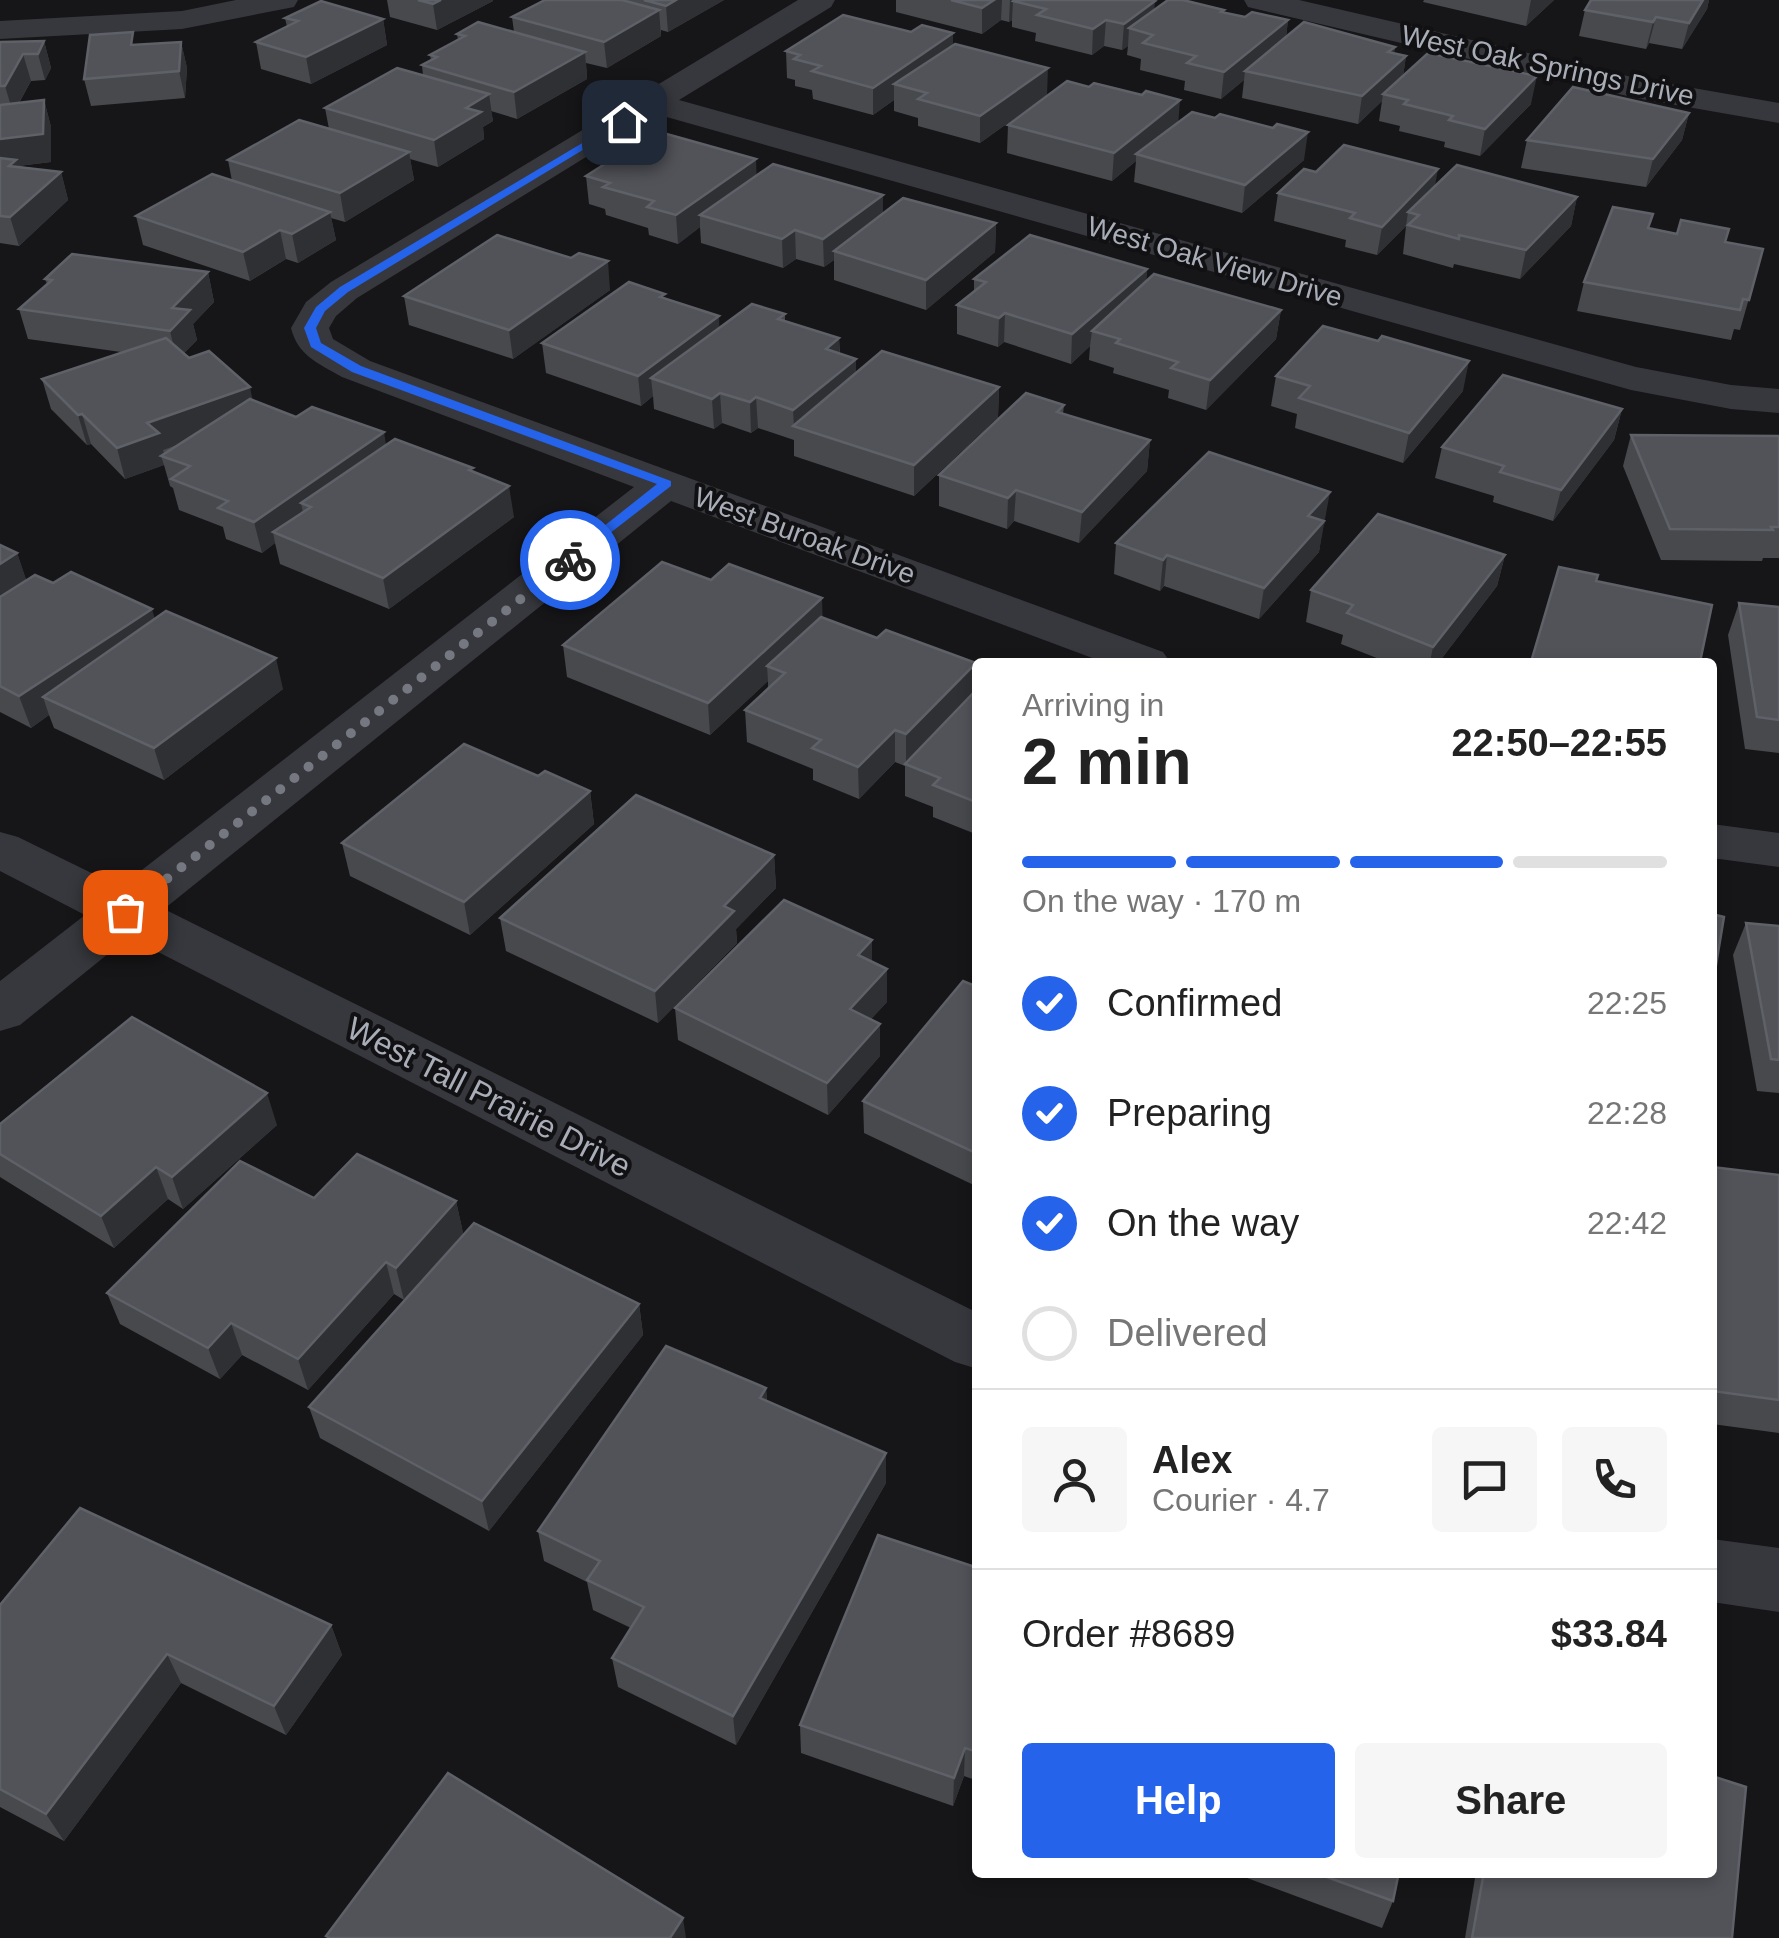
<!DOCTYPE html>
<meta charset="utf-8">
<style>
:root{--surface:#fff;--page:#f6f6f6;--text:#222;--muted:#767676;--line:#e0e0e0;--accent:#2563eb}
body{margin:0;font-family:Arial,sans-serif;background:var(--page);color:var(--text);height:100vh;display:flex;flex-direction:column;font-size:38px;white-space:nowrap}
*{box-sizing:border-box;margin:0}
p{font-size:32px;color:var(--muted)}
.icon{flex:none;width:55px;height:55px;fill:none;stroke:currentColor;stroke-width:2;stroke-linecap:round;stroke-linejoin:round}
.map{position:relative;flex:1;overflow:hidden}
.side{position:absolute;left:972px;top:658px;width:745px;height:1220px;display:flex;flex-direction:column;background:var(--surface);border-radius:10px;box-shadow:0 5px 15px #0003}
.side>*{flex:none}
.pin{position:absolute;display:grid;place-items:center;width:85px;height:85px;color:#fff;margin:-42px;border-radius:20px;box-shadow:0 5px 15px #0006}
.courier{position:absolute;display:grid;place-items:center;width:100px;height:100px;margin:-50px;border:8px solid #2563eb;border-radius:50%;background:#fff;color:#222;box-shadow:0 2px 12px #0007}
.head em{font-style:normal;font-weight:600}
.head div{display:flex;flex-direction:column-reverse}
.head{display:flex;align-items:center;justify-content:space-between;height:170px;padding:0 50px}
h1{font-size:65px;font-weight:600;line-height:75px}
.bar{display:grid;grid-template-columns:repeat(4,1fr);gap:15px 10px;align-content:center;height:120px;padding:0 50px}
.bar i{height:12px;border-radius:8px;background:var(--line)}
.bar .current{background:var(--accent)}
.bar p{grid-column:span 4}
.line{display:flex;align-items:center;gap:25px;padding:0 50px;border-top:2px solid var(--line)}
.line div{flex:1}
.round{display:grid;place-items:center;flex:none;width:105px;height:105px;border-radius:10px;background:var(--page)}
ol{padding:0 50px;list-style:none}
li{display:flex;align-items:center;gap:30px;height:110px}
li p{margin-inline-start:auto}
li .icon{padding:10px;border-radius:50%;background:var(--accent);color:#fff;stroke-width:4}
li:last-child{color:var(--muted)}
li i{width:55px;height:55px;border:5px solid var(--line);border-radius:50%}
.primary-button{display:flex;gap:20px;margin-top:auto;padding:20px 50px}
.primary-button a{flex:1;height:115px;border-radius:10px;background:var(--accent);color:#fff;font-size:40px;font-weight:600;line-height:115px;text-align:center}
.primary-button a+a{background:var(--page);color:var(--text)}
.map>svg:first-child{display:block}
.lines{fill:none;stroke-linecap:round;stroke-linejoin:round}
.minor{fill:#37383d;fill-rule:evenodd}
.wall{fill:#47494d}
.shaded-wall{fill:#2f3033}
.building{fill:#525359;stroke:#5f6168;stroke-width:2.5}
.route{fill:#2563eb}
.done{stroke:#757880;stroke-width:10;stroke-dasharray:0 18}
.labels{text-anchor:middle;stroke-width:8;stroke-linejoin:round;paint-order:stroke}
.far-street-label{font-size:28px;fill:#a8adb8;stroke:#111113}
.street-label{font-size:32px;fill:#a8adb8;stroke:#111113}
</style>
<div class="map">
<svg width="1779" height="1938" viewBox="0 0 1779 1938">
<rect width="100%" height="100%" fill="#161618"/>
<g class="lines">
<g class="minor">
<path d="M236,0H298L294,7L182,29L0,39V21L182,11Z"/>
<path d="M798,0H835L831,7L679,100L1636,367L1731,385L1779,389V413L1731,409L1631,390L656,114L357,298L336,316L329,328L333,339L370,361L1163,652L1170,662H1103L671,501L164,909L978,1313V1369L955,1362L129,937L20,1025L0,1031V981L85,915L0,871V832L18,837L120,887L634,487L342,377C318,363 298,356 291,328L306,302L331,282Z"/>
<path d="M1244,0H1299L1636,78L1779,103V123L1636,98L1248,7Z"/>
<path d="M1712,824L1779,833V867L1712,858Z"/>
<path d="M1712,1539L1779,1548V1612L1712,1602Z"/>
</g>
</g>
<g class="wall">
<path d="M387,0H493V1L437,30L390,17Z"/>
<path d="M545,0H724L668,32L661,30V36L607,68L586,63L587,79L517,119L491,111L493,121L483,127L484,139L438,167L410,159L414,180L345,222L331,218L336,240L298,263L286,259L250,281L143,245L136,216L232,181L228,160L329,129L325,108L423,76L422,65L431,60L430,55L458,40L457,34L514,32L512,17Z"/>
<path d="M896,0H1151L1154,10H1224V12L1245,17L1288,20L1286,37L1395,47L1394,53L1406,56L1403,76L1531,104L1480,156L1444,147L1445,142L1399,131L1400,126L1379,121L1382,101L1358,124L1242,98L1244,80L1221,99L1184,90L1185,81L1140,70L1141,59L1127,55L1128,46L1122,50L1104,46L1092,55L1035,41L1036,33L1012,27V20L1009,22L1001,20L982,34L896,12Z"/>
<path d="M1424,0H1554L1526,26L1423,2Z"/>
<path d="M1591,0H1709L1707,9L1682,49L1649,43L1646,49L1579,36L1585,10Z"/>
<path d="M285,18L383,19L387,45L311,84L261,69L256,42L287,27Z"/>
<path d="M911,32L953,33V46L1047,95L980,143L918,126V118L894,111V100L873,115L813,99L812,90L795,86V80L787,78L786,51Z"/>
<path d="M44,41L51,68L45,80L31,81L19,103L44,100L51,127V162L18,166L61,172L68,200L19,246L0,243V42Z"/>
<path d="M181,42L187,68L185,98L91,106L84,79L136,45Z"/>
<path d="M1689,113L1682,140L1646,187L1521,168L1527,140Z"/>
<path d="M1178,123L1304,160L1242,213L1134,182L1136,161L1112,181L1007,153L1008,125Z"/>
<path d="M1316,172L1435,186L1577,197L1571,226L1520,279L1454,264L1453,268L1403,254L1406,226L1377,255L1345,247L1346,240L1274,221L1278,193Z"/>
<path d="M757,175L883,195V213L996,223L995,252L926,310L834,280V260L824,267L796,259L783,268L701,243L700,227L678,244L649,235L648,228L606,215L605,209L589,204L586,176Z"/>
<path d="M1649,228L1763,249L1740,330L1734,329L1731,340L1577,311L1584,282Z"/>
<path d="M571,258L610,290L513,359L409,325L404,296Z"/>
<path d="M1147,269L1146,281L1281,310L1276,339L1206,410L1168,398L1169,390L1113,373L1114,368L1089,360L1090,346L1071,364L1004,342L998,347L957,334V305L974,291V279Z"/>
<path d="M208,272L214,302L193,324L197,340L184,353L253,400L296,417L473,472L514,517L389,609L280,564L275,543L262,553L226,539L223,527L179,510L173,488L170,486L164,465L125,479L91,444L87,445L51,409L42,379L121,352L28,339L19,309L47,284L45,279Z"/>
<path d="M665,299L719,316V328L785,314V321L839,338L840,354L856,359V373L999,387L998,417L914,496L794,456V440L758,428L751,433L722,423L714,429L654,409L653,396L641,406L546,373L542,343Z"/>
<path d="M1276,376L1463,391L1403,463L1295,428L1297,414L1271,406Z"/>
<path d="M1064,405L1063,414L1150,440L1147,471L1079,543L1014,521L1007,529L939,506V475Z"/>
<path d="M1622,409L1614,440L1553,521L1493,502L1494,496L1435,478L1442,447Z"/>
<path d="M1631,435L1779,436V558H1763L1762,561L1661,560L1623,466Z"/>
<path d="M1325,523L1323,525L1319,552L1259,619L1164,586L1160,591L1114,574L1116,543Z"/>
<path d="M0,545L17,553L26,580L53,583L154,619L283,689L164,780L54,728L49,715L31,728L0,712Z"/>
<path d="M1505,555L1497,586L1439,662H1387L1341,644L1343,635L1306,622L1311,590Z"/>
<path d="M711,580L822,598V618L975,691L978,688V835L933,817V807L905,796V766L895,762L859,799L813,780V769L747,742L745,710L768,689V681L710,735L567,677L563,645Z"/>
<path d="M1739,603L1779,607V753L1745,749L1728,635Z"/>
<path d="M590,791L594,824L470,935L350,876L342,843Z"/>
<path d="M774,855L776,888L736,929L737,943L658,1023L506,951L500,918Z"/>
<path d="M1746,923L1779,926V1093L1757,1091L1733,955Z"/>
<path d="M872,940V962L887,969V1002L871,1019L880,1024V1056L828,1115L678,1040L675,1008Z"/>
<path d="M978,987V1187L864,1133L863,1101Z"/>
<path d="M0,1124L277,1125L183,1209L168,1199L114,1248L0,1177Z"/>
<path d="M1712,1167L1779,1175V1433L1712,1424Z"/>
<path d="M314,1198L456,1201L463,1233L404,1300L394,1294L308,1390L242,1355L220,1379L120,1324L107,1293Z"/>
<path d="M639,1304L643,1335L489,1531L320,1438L309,1407Z"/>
<path d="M766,1388L767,1401L886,1453V1483L736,1745L618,1687L612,1658L631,1628L593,1610L587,1582L544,1561L538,1531Z"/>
<path d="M978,1568V1781L964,1776L953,1806L801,1753L800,1725Z"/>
<path d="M0,1605L331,1625L342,1655L286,1735L181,1683L64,1841L0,1807Z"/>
<path d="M1231,1872H1399L1393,1901L1382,1928Z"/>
<path d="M1476,1872H1712L1732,1938H1465Z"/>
</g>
<g class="shaded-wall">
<path d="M441,0H493V1L437,30L433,4Z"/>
<path d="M676,0H724L668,32L666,6Z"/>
<path d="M994,0H1002L1001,20L982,34V8Z"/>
<path d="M1010,0H1042L1013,1L1012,20L1009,22Z"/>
<path d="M1531,0H1554L1526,26Z"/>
<path d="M1703,0H1709L1707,9L1682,49L1689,23Z"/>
<path d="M1155,1L1153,27L1129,28L1128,46L1122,50L1124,24Z"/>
<path d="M659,10L661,36L607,68L604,42Z"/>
<path d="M1656,17L1649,43L1646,49L1653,22Z"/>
<path d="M383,19L387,45L311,84L306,57Z"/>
<path d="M1106,20L1104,46L1092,55L1093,29Z"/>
<path d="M1288,20L1285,47L1245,71L1244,80L1221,99L1224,72Z"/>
<path d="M953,33V59L894,84V100L873,115V88Z"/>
<path d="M44,41L51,68L45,80L38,54Z"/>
<path d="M181,42L187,68L185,98L179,71Z"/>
<path d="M1395,47L1391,70L1406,56L1402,83L1383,94L1382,101L1358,124L1362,96L1388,52Z"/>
<path d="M585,52L587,79L517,119L514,92Z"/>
<path d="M23,54L31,81L13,113L5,86Z"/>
<path d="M1048,68L1047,95L980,143V116Z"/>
<path d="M1537,76L1531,104L1480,156L1485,129Z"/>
<path d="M489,94L493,121L483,127L484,139L438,167L434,140L466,108Z"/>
<path d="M44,100L51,127V162L18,166L25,188L0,168V139Z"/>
<path d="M1180,100L1178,127L1136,154V161L1112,181L1114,153Z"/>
<path d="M1689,113L1682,140L1646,187L1653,159Z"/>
<path d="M1308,132L1304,160L1242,213L1245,185Z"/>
<path d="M409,152L414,180L345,222L340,193Z"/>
<path d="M756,159L757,187L700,215V227L678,244L676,215Z"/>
<path d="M1438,169L1433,197L1408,212L1406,226L1377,255L1382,227Z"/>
<path d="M61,172L68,200L19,246L10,217Z"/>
<path d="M883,195V223L834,251V260L824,267L823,239Z"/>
<path d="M1577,197L1571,226L1520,279L1526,250Z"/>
<path d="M330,212L336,240L298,263L292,234Z"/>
<path d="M996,223L995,252L926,310V280Z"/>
<path d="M280,230L286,259L250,281L243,252Z"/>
<path d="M795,230L796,259L783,268L782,239Z"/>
<path d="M608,261L610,290L513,359L509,330Z"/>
<path d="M1147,269L1145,298L1092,331L1090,346L1071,364L1072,334Z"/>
<path d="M208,272L214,302L193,324L197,340L177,360L170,331L172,308Z"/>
<path d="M1281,310L1276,339L1206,410L1210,380Z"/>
<path d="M1005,313L1004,342L998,347L999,318Z"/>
<path d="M719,316L720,345L651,378L653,396L641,406L638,376Z"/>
<path d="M839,338L840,368L826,349Z"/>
<path d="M856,359V389L794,426L793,410Z"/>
<path d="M1469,361L1463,391L1403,463L1409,433Z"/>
<path d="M250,387L256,417L163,450L165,457L161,456L164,465L125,479L117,448L147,423Z"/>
<path d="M999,387L998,417L914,496V465Z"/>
<path d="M720,393L722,423L714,429L712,399Z"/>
<path d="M756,397L758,428L751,433L750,402Z"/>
<path d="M1622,409L1614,440L1553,521L1561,490Z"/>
<path d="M82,414L91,444L87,445L78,415Z"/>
<path d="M384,432L389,463L311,507L301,503L305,522L273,532L275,543L262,553L254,522Z"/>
<path d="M1150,440L1147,471L1079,543L1082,512Z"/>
<path d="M509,486L514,517L389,609L383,578Z"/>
<path d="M1016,490L1014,521L1007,529L1008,498Z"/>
<path d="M1330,492L1319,552L1259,619L1264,588L1308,516Z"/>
<path d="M17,553L28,585L0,602V564Z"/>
<path d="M1167,555L1164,586L1160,591L1163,560Z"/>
<path d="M1505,555L1497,586L1439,662H1430L1433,647Z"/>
<path d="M822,598L823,629L767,666L768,681L710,735L708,703Z"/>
<path d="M152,609L161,640L43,697L49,715L31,728L19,696Z"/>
<path d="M276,658L283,689L164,780L154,748Z"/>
<path d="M976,663L975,695L906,766V734Z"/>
<path d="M895,730V762L859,799L858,767Z"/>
<path d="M590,791L594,824L470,935L464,902Z"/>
<path d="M774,855L776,888L736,929L737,943L658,1023L655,991L724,906Z"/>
<path d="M872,940V972L858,955Z"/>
<path d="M887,969V1002L850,1042V1009Z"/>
<path d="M880,1024V1056L828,1115L827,1083Z"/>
<path d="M267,1093L277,1125L183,1209L172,1177Z"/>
<path d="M156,1167L168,1199L114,1248L101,1216Z"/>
<path d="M456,1201L463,1233L404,1300L396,1268Z"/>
<path d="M386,1262L394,1294L308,1390L298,1359Z"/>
<path d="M639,1304L643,1335L489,1531L482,1501Z"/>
<path d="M231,1323L242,1355L220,1379L208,1348Z"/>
<path d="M766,1388L768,1419L760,1398Z"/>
<path d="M886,1453V1483L736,1745L733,1716Z"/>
<path d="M331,1625L342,1655L286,1735L274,1706Z"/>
<path d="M167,1654L181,1683L64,1841L46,1814Z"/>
<path d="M965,1748L964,1776L953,1806L954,1778Z"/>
<path d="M683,1918L686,1938H670Z"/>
</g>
<g class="building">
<path d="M418,0H441L433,4Z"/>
<path d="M545,0H622L659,10L604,42L512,17Z"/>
<path d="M644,0H676L666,6Z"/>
<path d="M951,0H994L982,8Z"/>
<path d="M1014,0H1151L1155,1L1124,24L1106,20L1093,29L1037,15L1046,9L1013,1Z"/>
<path d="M1168,0H1183L1224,10L1221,12L1245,17L1252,12L1288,20L1224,72L1187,63L1196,56L1143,43L1153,35L1129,28Z"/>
<path d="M1591,0H1703L1689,23L1656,17L1653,22L1585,10Z"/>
<path d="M321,1L383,19L306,57L256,42L298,21L285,18Z"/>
<path d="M843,15L911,32L922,25L953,33L873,88L812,71L821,66L794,59L800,55L786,51Z"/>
<path d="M478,22L585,52L514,92L422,65L437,57L430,55L465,36L457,34Z"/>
<path d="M1304,22L1395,47L1388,52L1406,56L1362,96L1245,71Z"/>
<path d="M133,32L131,45L181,42L179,71L84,79L90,35Z"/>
<path d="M44,41L38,54H23L5,86H0V42Z"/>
<path d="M955,44L1048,68L980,116L918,99L927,93L894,84Z"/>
<path d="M1428,53L1537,76L1485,129L1449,120L1453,116L1404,104L1408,100L1383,94Z"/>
<path d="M397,68L489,94L466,108L481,112L434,140L325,108Z"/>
<path d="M1067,81L1089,87L1094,83L1142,95L1146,91L1180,100L1114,153L1008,125Z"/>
<path d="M1573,87L1689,113L1653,159L1527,140Z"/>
<path d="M44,100L43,134L0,139V105Z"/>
<path d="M1192,112L1215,118L1220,114L1273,128L1277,124L1308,132L1245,185L1136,154Z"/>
<path d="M299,120L409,152L340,193L228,160Z"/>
<path d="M656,131L756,159L676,215L647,207L654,201L603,187L610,183L586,176Z"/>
<path d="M1344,145L1438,169L1382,227L1350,218L1355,213L1278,193L1304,169L1316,172Z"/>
<path d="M0,158L16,160L9,166L61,172L10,217L0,216Z"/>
<path d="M773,164L883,195L823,239L795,230L782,239L700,215Z"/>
<path d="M1457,165L1577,197L1526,250L1459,235V239L1408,225L1419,215L1408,212Z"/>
<path d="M212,174L330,212L292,234L280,230L243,252L136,216Z"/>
<path d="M903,198L996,223L926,280L834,251Z"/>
<path d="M1613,207L1653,214L1648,228L1677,234L1681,220L1729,229L1725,242L1763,249L1749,300L1743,299L1740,310L1584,282Z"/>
<path d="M497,235L571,258L579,253L608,261L509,330L404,296Z"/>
<path d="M1030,235L1147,269L1072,334L1005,313L999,318L957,305L986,282L974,279Z"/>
<path d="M72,254L208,272L172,308L190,310L170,331L19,309L52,280L45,279Z"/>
<path d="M1154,274L1281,310L1210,380L1171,368L1178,362L1116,343L1120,339L1092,331Z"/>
<path d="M629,282L665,294L660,297L719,316L638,376L542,343Z"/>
<path d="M752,304L785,314L778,319L839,338L826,349L856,359L793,410L756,397L750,402L720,393L712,399L651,378Z"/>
<path d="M1323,326L1378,341L1382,336L1469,361L1409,433L1299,398L1310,386L1276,376Z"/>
<path d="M166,338L189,358L209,351L250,387L147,423L159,433L117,448L82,414L78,415L42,379Z"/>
<path d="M882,351L999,387L914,465L793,426Z"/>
<path d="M1503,375L1622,409L1561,490L1500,472L1504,466L1442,447Z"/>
<path d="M1026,393L1064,405L1057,412L1150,440L1082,512L1016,490L1008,498L939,475Z"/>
<path d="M250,399L296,417L312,407L384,432L254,522L218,508L228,501L171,479L190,466L161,456Z"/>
<path d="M1631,435L1779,436V527H1771L1773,530L1670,529Z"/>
<path d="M395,439L473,468L469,470L509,486L383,578L273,532L311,507L301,503Z"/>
<path d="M1209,452L1330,492L1308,516L1324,521L1264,588L1167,555L1163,560L1116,543Z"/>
<path d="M1378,514L1505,555L1433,647L1347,613L1353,605L1311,590Z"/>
<path d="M0,545L17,553L0,564Z"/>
<path d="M662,562L711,580L729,564L822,598L708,703L563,645Z"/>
<path d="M1559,567L1598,575L1596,581L1712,605L1700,662H1531Z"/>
<path d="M71,572L152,609L19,696L0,686V597L35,575L53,583Z"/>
<path d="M1739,603L1779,607V720L1757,717Z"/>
<path d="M166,611L276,658L154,748L43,697Z"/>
<path d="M821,617L877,638L886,630L976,663L906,734L895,730L858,767L812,748L821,740L745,710L785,673L767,666Z"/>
<path d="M978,688V803L933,785L940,778L905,764Z"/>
<path d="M464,744L538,776L545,771L590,791L464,902L342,843Z"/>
<path d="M636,795L774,855L724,906L734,911L655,991L500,918Z"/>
<path d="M784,900L872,940L858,955L887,969L850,1009L880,1024L827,1083L675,1008Z"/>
<path d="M1712,914L1724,917L1712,989Z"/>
<path d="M1746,923L1779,926V1060L1771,1059Z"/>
<path d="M963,981L978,987V1154L863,1101Z"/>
<path d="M132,1017L267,1093L172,1177L156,1167L101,1216L0,1154V1124Z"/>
<path d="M357,1154L456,1201L396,1268L386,1262L298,1359L231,1323L208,1348L107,1293L240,1161L314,1198Z"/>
<path d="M1712,1167L1779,1175V1400L1712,1391Z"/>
<path d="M474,1223L639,1304L482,1501L309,1407Z"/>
<path d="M666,1346L766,1388L760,1398L886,1453L733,1716L612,1658L644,1607L587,1580L600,1561L538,1531Z"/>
<path d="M80,1508L331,1625L274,1706L167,1654L46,1814L0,1789V1605Z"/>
<path d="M878,1535L978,1568V1752L965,1748L954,1778L800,1725Z"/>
<path d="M448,1773L683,1918L670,1938H330L326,1936Z"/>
<path d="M1712,1776L1746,1787L1732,1938H1472L1484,1872H1712Z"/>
<path d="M1313,1872H1399L1393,1901Z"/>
</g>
<path class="route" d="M621,120L629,122L348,292L325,311L316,328L321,343L361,366L671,481V486L570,564L565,563V557L657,484L352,372L311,347L304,328L316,307L340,287Z"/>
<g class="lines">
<path class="done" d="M125,912L570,560"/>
</g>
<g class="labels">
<g class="far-street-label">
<text transform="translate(1548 65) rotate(12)" y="10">West Oak Springs Drive</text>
<text transform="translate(1215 261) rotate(16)" y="10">West Oak View Drive</text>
<text transform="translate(805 535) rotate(20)" y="10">West Buroak Drive</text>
</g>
<g class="street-label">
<text transform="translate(489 1097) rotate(27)" y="11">West Tall Prairie Drive</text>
</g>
</g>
</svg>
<div class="pin" style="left:125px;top:912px;background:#ea580c"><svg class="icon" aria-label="bag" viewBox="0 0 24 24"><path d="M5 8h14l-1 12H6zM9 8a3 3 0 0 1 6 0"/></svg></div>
<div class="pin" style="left:624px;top:122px;background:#1f2937"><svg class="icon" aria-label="home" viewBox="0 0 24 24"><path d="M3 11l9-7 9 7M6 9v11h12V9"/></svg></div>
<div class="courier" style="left:570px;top:560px"><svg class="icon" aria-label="bike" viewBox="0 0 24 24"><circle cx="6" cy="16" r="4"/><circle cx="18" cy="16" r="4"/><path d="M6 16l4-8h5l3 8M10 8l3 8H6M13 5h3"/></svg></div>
<section class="side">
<div class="head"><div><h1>2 min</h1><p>Arriving in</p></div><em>22:50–22:55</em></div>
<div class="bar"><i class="current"></i><i class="current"></i><i class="current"></i><i></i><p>On the way · 170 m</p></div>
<ol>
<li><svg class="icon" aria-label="check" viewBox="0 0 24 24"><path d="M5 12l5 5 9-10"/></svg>Confirmed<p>22:25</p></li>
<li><svg class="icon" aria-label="check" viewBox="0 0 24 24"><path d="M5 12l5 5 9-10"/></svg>Preparing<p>22:28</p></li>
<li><svg class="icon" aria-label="check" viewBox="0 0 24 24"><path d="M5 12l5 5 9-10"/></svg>On the way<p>22:42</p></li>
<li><i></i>Delivered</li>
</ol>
<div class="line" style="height:180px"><a class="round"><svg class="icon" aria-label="person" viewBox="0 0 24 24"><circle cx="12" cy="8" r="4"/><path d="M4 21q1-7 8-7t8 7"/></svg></a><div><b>Alex</b><p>Courier · 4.7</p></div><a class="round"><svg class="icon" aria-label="chat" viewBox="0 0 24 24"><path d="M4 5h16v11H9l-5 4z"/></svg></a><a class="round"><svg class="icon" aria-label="phone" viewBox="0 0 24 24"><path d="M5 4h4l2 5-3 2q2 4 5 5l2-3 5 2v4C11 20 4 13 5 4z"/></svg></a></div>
<div class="line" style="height:130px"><div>Order #8689</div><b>$33.84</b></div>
<div class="primary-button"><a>Help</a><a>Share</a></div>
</section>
</div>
